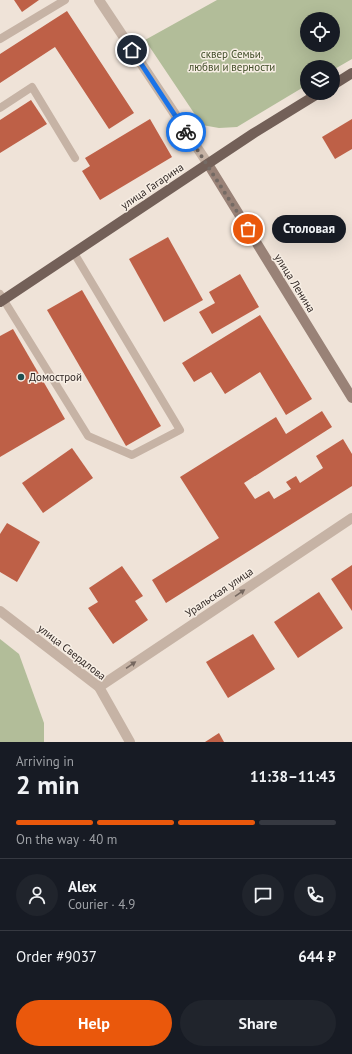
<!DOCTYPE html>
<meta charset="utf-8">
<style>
:root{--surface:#171b24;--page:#20242c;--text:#f1f3f6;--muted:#9ea1a6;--line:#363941;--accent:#ea580c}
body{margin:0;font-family:"PT Sans",sans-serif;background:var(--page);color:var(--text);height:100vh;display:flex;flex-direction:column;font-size:15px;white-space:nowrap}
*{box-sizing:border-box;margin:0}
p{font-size:13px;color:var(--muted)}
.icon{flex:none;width:22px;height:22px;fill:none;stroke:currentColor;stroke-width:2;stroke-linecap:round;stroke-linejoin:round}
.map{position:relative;height:742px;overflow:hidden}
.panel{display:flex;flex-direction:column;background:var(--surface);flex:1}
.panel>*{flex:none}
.controls{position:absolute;left:300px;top:12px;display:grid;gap:8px}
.controls a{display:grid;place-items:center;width:40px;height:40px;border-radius:50%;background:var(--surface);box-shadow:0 4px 16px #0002;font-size:20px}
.pin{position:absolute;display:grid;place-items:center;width:34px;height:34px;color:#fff;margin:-17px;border:2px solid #fff;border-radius:50%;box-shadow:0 1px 4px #0007}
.courier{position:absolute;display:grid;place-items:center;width:40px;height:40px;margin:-20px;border:3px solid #1a73e8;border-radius:50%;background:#fff;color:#222;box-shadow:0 1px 5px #0007}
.bubble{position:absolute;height:28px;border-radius:14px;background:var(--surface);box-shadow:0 4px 16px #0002;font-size:13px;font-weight:800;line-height:28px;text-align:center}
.overview em{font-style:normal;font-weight:800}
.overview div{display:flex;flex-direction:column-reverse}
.overview{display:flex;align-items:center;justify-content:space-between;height:68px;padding:0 16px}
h1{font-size:26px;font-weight:800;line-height:30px}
.bar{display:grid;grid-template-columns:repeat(4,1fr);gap:6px 4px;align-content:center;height:48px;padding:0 16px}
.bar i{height:5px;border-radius:3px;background:var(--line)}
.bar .current{background:var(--accent)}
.bar p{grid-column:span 4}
.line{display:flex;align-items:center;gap:10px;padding:0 16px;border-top:1px solid var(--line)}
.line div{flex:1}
.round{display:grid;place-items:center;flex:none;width:42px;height:42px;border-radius:21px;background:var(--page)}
.primary-button{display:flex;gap:8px;margin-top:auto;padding:8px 16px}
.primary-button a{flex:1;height:46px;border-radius:24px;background:var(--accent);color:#fff;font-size:16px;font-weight:800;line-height:46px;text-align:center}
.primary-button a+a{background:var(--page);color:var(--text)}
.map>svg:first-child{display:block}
.green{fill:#b2bd99;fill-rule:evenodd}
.building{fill:#be6047}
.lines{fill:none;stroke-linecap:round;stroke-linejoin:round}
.service{stroke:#c6b3a5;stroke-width:8}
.minor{stroke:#c6b3a5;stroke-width:10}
.tertiary{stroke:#c6b3a5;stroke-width:10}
.secondary{stroke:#998277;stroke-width:10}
.primary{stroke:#736058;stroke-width:10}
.oneway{fill:#75675f}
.done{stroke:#746a64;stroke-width:4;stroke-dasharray:0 7.2}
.route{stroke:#1a73e8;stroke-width:5}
.poi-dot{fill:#1e4f51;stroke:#f7eee4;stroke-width:1.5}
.labels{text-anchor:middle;stroke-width:3;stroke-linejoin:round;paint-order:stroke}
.park-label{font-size:11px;fill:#434f2b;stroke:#f7eee4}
.street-label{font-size:11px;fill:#322926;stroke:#f7eee4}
.poi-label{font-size:11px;fill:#322926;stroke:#f7eee4;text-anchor:start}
</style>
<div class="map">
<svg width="352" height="742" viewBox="0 0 352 742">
<rect width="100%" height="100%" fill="#efe3d8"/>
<g class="green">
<path d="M217,0H352V59L333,70V67H307V85L237,127L219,128L202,125L145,40ZM307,19H333V45H307Z"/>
<path d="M0,639L19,654L44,723V742H0Z"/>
</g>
<g class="building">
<path d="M14,0H39L22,12Z"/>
<path d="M67,11L134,113L109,129L55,47L0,83V54Z"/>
<path d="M31,100L47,124L0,153V120Z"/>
<path d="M150,119L172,157L100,200L82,171L90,166L85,158Z"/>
<path d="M352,119V149L335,159L322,137Z"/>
<path d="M168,237L203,300L164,322L129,259Z"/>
<path d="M240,274L259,307L212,334L199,312L215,303L209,292Z"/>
<path d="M82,290L161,426L126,446L47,310Z"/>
<path d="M260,315L312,399L286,415L260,372L225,394L211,372L194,382L182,363Z"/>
<path d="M13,329L65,419L0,457V336Z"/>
<path d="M322,411L332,427L244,483L255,499L269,491L274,499L291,489L286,482L296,476L300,483L323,468L316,456L343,439L352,454V486L166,603L152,580L219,538L180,477L276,417L286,434Z"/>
<path d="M72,448L93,478L43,513L22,483Z"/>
<path d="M7,523L40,542L17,582L0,572V534Z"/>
<path d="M352,565V611L331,579Z"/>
<path d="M122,566L143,596L135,601L148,620L113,644L88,608L98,602L89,588Z"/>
<path d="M319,592L343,628L298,658L274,622Z"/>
<path d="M253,634L275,669L228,698L206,662Z"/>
<path d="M219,733L224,742H205Z"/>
</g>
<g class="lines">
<g class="service">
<path d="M0,39L65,0"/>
<path d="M0,108L32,87L75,158"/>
<path d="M0,294L88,436L132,455L180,430L74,253"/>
</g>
<g class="minor">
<path d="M0,611L99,687L130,742"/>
<path d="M99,687L352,518"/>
</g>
<path class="tertiary" d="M99,0L208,164"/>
<path class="secondary" d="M208,164L352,398"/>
<g class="primary">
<path d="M333,85L352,73"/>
<path d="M0,302L254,133L319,93"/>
</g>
</g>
<defs><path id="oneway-solid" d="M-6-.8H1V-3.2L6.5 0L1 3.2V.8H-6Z"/></defs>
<g class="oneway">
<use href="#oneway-solid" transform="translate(240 593) rotate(-34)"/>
<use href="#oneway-solid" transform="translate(131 665) rotate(-34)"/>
</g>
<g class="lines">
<path class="done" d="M186,132L248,229"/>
<path class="route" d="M132,50L186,132"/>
</g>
<circle class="poi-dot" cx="21" cy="377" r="4"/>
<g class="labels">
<g class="park-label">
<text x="232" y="58">сквер Семьи,<tspan x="232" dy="13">любви и верности</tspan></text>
</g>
<g class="street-label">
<text transform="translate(152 186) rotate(-34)" y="4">улица Гагарина</text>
<text transform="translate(295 283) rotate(58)" y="4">улица Ленина</text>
<text transform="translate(219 592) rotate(-34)" y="4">Уральская улица</text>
<text transform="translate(72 652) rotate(38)" y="4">улица Свердлова</text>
</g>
<g class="poi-label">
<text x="29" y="381">Домострой</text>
</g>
</g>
</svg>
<div class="controls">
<a><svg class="icon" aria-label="locate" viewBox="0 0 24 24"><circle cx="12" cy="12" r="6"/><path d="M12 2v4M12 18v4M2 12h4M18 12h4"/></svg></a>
<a><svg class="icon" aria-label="layers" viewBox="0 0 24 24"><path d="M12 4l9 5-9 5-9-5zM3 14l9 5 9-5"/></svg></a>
</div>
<div class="pin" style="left:248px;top:229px;background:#ea580c"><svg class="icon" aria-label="bag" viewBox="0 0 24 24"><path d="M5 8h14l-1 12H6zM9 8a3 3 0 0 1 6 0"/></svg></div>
<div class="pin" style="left:132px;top:50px;background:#1f2937"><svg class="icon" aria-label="home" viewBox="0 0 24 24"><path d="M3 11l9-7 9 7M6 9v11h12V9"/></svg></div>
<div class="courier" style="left:186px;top:132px"><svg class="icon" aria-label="bike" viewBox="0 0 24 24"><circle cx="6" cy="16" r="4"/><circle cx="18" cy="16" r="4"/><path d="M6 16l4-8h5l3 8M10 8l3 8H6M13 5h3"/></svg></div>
<div class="bubble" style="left:272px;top:215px;width:74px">Столовая</div>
</div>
<section class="panel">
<div class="overview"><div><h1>2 min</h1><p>Arriving in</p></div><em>11:38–11:43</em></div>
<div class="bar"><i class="current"></i><i class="current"></i><i class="current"></i><i></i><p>On the way · 40 m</p></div>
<div class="line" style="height:72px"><a class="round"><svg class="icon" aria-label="person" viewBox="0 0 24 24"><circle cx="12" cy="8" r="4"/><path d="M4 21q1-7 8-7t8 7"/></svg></a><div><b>Alex</b><p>Courier · 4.9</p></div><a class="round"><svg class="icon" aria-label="chat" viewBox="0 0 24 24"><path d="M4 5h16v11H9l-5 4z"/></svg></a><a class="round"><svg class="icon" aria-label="phone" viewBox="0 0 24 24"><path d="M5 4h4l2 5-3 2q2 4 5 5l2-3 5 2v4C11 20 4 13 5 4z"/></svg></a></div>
<div class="line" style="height:52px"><div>Order #9037</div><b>644 ₽</b></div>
<div class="primary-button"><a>Help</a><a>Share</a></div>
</section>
